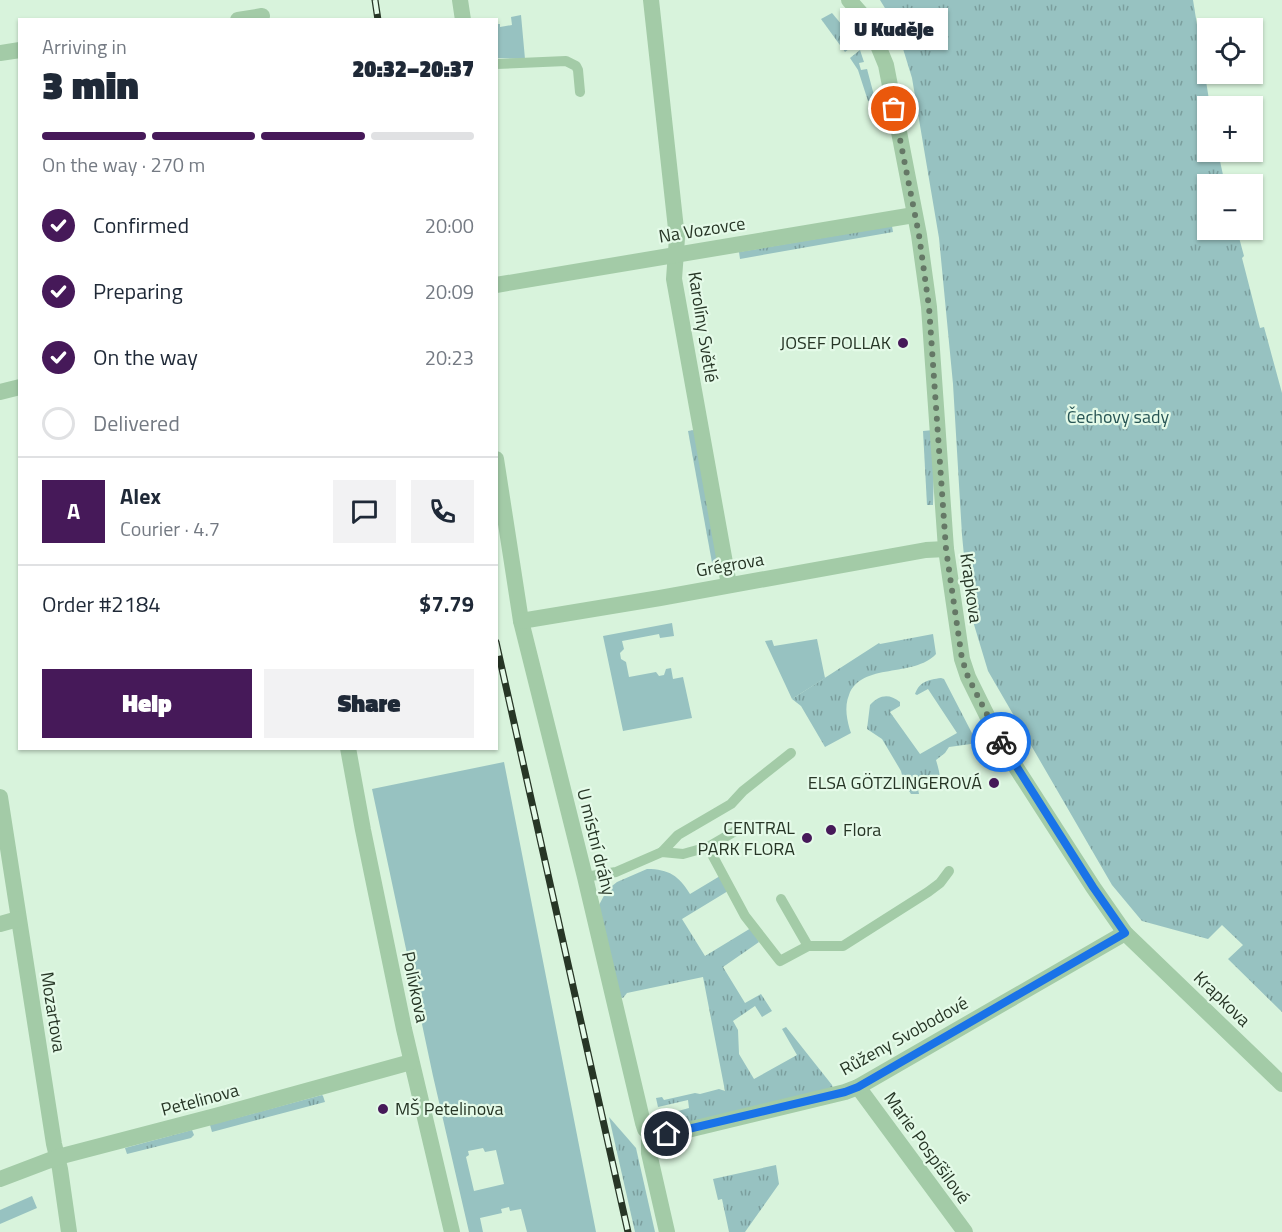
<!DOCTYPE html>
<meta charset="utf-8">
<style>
:root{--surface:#fff;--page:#f2f2f3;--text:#1f2937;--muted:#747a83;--line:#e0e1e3;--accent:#461959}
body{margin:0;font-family:"Titillium Web",sans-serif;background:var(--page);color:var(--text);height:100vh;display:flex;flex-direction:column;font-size:22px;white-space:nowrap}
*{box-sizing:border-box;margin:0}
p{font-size:20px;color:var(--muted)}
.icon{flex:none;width:33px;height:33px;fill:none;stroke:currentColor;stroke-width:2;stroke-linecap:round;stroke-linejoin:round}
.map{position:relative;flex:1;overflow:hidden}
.sheet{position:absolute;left:18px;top:18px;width:480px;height:732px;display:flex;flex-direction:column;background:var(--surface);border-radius:0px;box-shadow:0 2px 4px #0004}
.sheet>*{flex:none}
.fabs{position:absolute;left:1197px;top:18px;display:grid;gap:12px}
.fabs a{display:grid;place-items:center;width:66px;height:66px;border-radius:0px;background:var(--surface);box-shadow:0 2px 4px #0004;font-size:30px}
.pin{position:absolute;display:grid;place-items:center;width:51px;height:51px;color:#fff;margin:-26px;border:3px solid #fff;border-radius:50%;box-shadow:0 2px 6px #0007}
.courier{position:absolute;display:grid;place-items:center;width:60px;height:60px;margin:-30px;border:4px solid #1a73e8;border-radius:50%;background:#fff;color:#222;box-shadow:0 2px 8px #0007}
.bubble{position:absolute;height:42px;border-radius:0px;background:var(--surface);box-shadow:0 2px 4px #0004;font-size:20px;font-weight:800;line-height:42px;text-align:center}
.head em{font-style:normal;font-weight:800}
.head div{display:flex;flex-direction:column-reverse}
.head{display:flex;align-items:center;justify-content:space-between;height:102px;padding:0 24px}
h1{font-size:39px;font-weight:800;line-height:45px}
.bar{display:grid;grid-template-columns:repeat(4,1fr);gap:9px 6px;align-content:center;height:72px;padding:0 24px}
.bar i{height:8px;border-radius:4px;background:var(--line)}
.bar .on{background:var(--accent)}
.bar p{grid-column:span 4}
.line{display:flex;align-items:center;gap:15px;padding:0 24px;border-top:2px solid var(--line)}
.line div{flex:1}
.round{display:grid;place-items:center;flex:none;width:63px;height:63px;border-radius:0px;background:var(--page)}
ol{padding:0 24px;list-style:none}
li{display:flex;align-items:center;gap:18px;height:66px}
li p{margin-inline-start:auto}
li .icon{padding:6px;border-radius:50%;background:var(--accent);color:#fff;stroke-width:4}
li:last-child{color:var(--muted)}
li i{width:33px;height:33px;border:3px solid var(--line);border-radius:50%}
.button{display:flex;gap:12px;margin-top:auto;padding:12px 24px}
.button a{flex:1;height:69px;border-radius:0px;background:var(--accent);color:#fff;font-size:24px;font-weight:800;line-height:69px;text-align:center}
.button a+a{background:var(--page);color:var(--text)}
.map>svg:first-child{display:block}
.grass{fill:url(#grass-tufts)}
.garden{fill:#97c2c1;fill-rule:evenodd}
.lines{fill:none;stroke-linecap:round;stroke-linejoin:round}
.service{stroke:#a3cba7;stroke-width:10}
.minor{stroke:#a3cba7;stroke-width:16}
.rail-casing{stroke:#273626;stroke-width:7}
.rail{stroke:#e4fae8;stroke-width:4.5;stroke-dasharray:14;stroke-linecap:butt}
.done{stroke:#657866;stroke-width:6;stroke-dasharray:0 10.8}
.route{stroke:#1a73e8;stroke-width:8}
.poi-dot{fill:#461959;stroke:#e4fae8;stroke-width:2}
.labels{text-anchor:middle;stroke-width:4.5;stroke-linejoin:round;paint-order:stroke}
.street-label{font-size:18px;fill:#273626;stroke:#e4fae8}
.poi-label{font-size:18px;fill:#273626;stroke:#e4fae8;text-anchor:end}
.park-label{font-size:18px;fill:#285555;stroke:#e4fae8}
</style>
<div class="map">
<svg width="1282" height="1232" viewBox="0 0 1282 1232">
<defs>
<pattern id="grass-tufts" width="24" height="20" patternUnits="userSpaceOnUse" patternTransform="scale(1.5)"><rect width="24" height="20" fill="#97c2c1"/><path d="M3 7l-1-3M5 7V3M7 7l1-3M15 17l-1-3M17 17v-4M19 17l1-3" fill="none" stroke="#7b9e9d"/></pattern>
</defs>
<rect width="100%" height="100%" fill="#d8f3dc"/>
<g class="grass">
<path d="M880,0H1193L1210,106H1208V152H1218L1225,184H1208V230H1237L1244,256L1242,258L1260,328L1264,327L1282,393V1012L1228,959L1243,945L1222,925L1208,939L1142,921L1112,885L988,671L969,608L962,535L953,384L939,238L912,78L896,26Z"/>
<path d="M832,13L857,43L845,52L821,19Z"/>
<path d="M860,50L864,62L859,63L861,70L867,69L875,99L868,101L858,70L850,58Z"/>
<path d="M892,226L893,232L740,259L739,252Z"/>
<path d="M694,430L719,567L713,568L688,431Z"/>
<path d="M934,430V468L933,505H927L923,431Z"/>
<path d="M933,634L936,654C914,678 861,662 849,695C844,707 847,721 851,733L825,747L801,706L792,699L879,643L880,644Z"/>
<path d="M941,678L944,679L975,739L971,744L949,747L945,753L936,760C938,767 940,773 940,780C938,794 926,792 919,784H917L919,794H911L904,783L901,771L882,739L867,729L870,705C879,695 889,693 900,702V706L890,712L920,754L957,733L928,689L917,695L915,694C920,681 928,680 941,678Z"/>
<path d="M647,869C669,869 679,876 690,894L720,876L728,891L682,919L705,956L751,928L759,942L723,967L745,1003L761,994L772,1011L762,1017L755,1006L733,1021L738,1030L739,1054L754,1079L797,1055L782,1029L786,1027L832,1085L833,1088L670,1129L667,1114L689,1108L688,1100L658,1107L656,1098L662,1097L664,1100L695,1093L700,1094L719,1089L725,1091L703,977L627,993L623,998L618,997L599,905L607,890L617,882Z"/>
<path d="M322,1095L323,1096L325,1102L212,1132L210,1125Z"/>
<path d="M609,1117L636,1148L655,1232H635Z"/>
<path d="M192,1130L194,1135L191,1138L127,1154L125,1148Z"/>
<path d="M776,1165L779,1184L745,1232H729L722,1199L718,1200L713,1179Z"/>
</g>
<g class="garden">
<path d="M521,15L525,59L497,58V24H500V27L512,25L511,17Z"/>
<path d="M672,623L674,636L660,638L659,634L622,641L624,649L620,653L621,659L626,662L629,677L656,672L659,676L664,675L666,669L671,668L673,679L683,677L692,718L623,731L603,636Z"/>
<path d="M817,639L825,678L792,699L765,641L772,640L774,646Z"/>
<path d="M504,762L596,1232H527L521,1209L510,1211L509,1207L501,1209L502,1213L480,1218L483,1232H469L433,1076L372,789ZM483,1148L485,1152L496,1150L504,1184L474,1191L466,1157L469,1155L468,1151Z"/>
<path d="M32,1196L37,1208L0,1224V1210Z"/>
</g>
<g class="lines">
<g class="service">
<path d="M496,64L566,61L576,66L578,70L580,92"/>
<path d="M708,847L745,916L780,961L808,946L781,899"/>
<path d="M662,852L678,835L731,804L743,791L791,753"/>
<path d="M585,877L616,872L662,852L683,854L708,847L744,826"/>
<path d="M808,946H843L928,892L940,883L949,871"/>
</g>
<g class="minor">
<path d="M460,0L463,20"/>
<path d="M651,0L677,238L674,279L729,585"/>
<path d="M849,0L864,17L872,31L886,65L919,235L929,307L946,549L962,659L968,677L1001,744L1093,887L1125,933L1282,1084"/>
<path d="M238,20L262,16"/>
<path d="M0,53L20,50"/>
<path d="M496,285L914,215"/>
<path d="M0,392L20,387"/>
<path d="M496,459L521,621L585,877L643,1123L645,1129L649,1133V1153L667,1232"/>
<path d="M521,621L660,598L926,550L946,549"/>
<path d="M348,748L363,830L404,1029L452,1232"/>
<path d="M0,797L54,1144L60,1169L69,1232"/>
<path d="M0,924L18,919"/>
<path d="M858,1087L965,1232"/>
<path d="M649,1133L659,1135H667L845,1092L858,1087L1125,933"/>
<path d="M0,1179L58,1157L219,1115L411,1062"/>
</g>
<g class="rail-casing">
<g id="rail">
<path d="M375,0L378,20"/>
<path d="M496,642L628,1232"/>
</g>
</g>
<use href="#rail" class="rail"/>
</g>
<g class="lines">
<path class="done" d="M894,109L919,235L929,307L946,549L962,659L968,677L1001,742"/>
<path class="route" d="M667,1134L845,1092L858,1087L1125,933L1093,887L1001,742"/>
</g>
<g class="poi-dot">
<circle cx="903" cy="343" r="6"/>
<circle cx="994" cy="783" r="6"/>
<circle cx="831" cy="830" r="6"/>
<circle cx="807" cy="838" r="6"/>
<circle cx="383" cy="1109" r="6"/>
</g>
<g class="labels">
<g class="street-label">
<text transform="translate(702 230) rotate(-9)" y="6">Na Vozovce</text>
<text transform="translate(703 327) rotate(81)" y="6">Karolíny Světlé</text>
<text transform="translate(730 565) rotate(-10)" y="6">Grégrova</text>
<text transform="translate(971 588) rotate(82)" y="6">Krapkova</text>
<text transform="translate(596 842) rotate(76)" y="6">U místní dráhy</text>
<text transform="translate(415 987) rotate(78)" y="6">Polívkova</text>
<text transform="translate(1222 999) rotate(44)" y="6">Krapkova</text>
<text transform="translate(53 1012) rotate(81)" y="6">Mozartova</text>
<text transform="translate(904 1036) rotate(-29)" y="6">Růženy Svobodové</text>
<text transform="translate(200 1100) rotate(-15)" y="6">Petelinova</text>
<text transform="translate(927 1148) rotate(54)" y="6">Marie Pospíšilové</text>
</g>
<g class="poi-label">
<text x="891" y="349">JOSEF POLLAK</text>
<text x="982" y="789">ELSA GÖTZLINGEROVÁ</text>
<text x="795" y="834">CENTRAL<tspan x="795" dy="21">PARK FLORA</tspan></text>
<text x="843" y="836" text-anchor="start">Flora</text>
<text x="395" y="1115" text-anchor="start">MŠ Petelinova</text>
</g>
<g class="park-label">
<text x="1118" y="423">Čechovy sady</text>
</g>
</g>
</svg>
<div class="fabs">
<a><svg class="icon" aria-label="locate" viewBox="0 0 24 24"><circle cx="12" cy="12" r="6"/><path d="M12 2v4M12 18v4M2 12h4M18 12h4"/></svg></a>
<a>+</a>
<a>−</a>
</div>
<div class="pin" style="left:894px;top:109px;background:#ea580c"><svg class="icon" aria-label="bag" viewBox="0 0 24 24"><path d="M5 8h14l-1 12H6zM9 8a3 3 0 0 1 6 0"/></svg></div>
<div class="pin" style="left:667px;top:1134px;background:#1f2937"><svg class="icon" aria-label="home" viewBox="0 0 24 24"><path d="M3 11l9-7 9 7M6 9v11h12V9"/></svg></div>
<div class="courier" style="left:1001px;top:742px"><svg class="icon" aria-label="bike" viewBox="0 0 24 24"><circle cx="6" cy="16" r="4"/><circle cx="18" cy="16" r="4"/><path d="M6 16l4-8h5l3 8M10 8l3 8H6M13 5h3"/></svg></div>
<div class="bubble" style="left:840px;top:8px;width:108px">U Kuděje</div>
<section class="sheet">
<div class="head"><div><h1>3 min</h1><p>Arriving in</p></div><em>20:32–20:37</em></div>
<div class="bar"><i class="on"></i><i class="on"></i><i class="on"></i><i></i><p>On the way · 270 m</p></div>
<ol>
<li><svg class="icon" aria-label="check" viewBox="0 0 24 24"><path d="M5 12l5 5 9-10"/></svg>Confirmed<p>20:00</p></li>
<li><svg class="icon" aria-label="check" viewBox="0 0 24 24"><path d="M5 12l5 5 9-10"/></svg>Preparing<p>20:09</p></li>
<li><svg class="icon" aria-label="check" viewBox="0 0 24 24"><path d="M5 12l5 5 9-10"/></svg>On the way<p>20:23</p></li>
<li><i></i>Delivered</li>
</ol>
<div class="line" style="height:108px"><b class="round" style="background:var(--accent);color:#fff">A</b><div><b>Alex</b><p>Courier · 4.7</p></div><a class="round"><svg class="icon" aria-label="chat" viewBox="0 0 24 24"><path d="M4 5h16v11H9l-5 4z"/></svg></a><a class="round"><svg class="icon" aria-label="phone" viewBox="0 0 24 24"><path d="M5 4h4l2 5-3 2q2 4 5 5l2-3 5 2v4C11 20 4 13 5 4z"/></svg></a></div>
<div class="line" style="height:78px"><div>Order #2184</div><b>$7.79</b></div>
<div class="button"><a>Help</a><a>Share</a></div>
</section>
</div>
